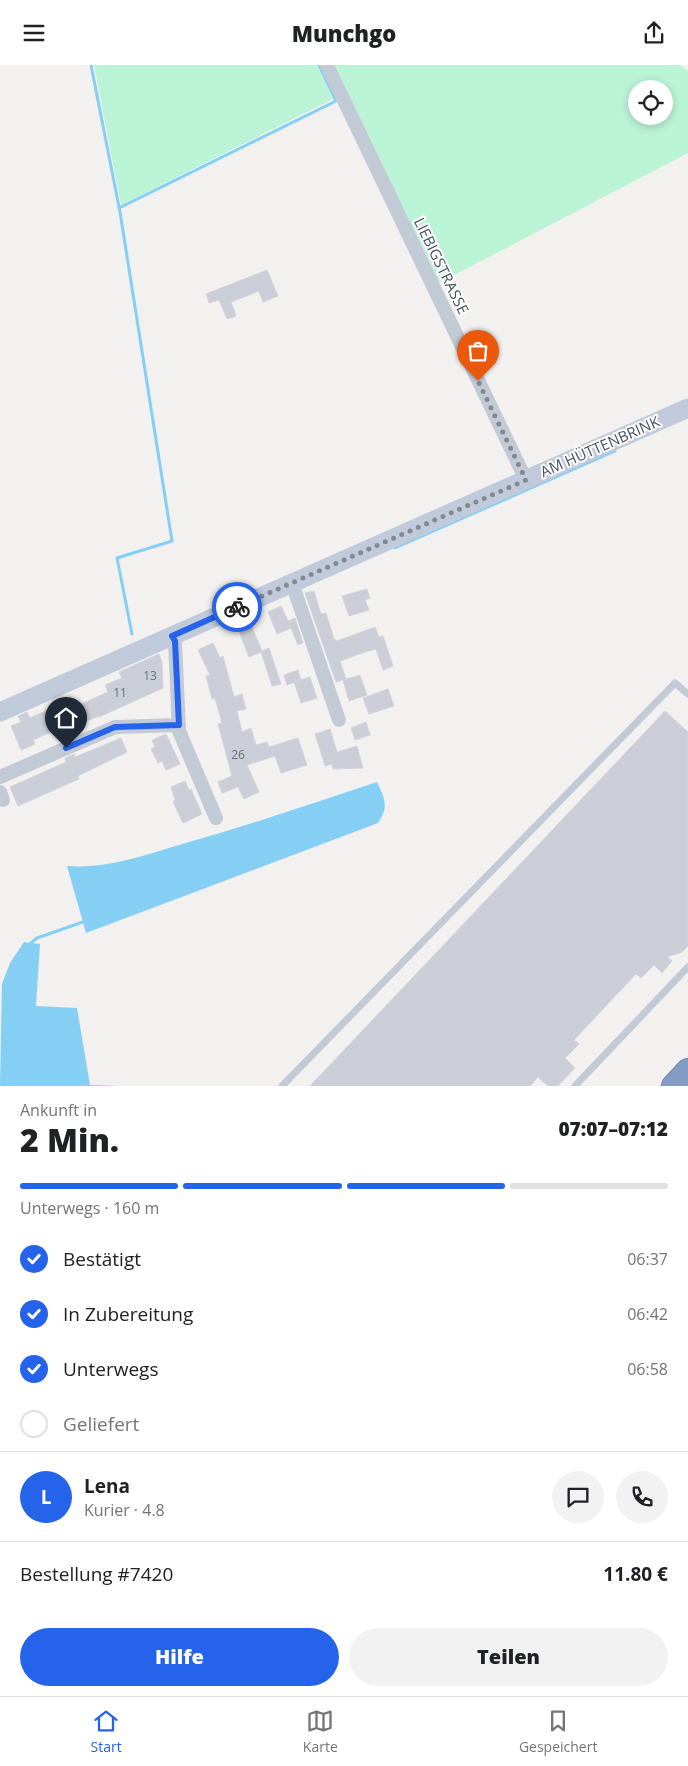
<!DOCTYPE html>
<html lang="de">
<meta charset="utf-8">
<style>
:root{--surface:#fff;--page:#f2f2f2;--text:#202124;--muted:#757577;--line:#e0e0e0;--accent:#2563eb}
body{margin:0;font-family:"Open Sans",sans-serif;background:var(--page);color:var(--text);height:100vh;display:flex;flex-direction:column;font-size:19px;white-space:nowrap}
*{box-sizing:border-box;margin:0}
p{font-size:16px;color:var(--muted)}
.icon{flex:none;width:28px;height:28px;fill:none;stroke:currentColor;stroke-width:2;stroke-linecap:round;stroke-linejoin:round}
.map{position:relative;height:1021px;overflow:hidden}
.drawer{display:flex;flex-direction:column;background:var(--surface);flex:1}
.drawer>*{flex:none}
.fabs{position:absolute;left:628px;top:15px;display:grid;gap:10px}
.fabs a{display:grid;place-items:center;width:45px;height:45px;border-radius:50%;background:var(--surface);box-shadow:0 2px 8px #0003;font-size:25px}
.pin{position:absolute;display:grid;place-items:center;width:42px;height:42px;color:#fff;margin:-51px -21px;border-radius:50% 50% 50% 0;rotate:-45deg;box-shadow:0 0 5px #0007}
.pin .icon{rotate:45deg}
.courier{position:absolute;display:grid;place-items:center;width:50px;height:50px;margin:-25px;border:4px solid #2563eb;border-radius:50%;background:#fff;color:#222;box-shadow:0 1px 6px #0007}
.headline em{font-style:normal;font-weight:800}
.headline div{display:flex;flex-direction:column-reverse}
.headline{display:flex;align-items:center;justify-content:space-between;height:85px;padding:0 20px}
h1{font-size:32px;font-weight:800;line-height:38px}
.bar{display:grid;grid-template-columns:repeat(4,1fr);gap:8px 5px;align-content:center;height:60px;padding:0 20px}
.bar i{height:6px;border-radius:4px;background:var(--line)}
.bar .active{background:var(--accent)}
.bar p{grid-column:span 4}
.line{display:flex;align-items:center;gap:12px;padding:0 20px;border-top:1px solid var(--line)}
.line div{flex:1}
.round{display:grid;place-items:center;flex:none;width:52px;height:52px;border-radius:26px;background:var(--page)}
ol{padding:0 20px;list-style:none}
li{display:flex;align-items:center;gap:15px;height:55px}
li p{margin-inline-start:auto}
li .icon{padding:5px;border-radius:50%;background:var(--accent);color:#fff;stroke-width:4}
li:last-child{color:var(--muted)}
li i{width:28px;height:28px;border:2px solid var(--line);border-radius:50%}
.primary-button{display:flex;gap:10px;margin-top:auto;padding:10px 20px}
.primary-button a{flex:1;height:58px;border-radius:30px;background:var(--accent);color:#fff;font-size:20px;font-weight:800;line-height:58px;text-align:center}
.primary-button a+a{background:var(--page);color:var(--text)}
header{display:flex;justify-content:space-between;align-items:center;height:65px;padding:0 20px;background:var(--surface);font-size:22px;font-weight:800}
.menu{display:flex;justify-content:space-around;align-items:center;height:70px;border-top:1px solid var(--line);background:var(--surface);font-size:14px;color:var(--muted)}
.menu a{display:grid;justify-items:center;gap:2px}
.menu .active{color:var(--accent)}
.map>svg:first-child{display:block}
.green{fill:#bbf3d7;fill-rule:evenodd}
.water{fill:#85cff4}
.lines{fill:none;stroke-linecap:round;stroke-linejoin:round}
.stream{stroke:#85cff4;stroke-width:3}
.building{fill:#cbced6;stroke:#d3d5dc}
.highway-casing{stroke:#6f86ae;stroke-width:26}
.lane{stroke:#c2cad6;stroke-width:7}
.street{stroke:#c2cad6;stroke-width:14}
.secondary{stroke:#c1cada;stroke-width:19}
.highway{stroke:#849bc3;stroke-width:24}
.done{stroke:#838892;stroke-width:5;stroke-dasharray:0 9}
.route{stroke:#2563eb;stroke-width:6}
.labels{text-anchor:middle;stroke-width:4;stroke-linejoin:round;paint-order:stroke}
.number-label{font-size:12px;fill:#67707d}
.street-label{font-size:15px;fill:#46505f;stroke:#fff}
</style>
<header><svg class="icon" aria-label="menu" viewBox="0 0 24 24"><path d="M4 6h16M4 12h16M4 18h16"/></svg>Munchgo<svg class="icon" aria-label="share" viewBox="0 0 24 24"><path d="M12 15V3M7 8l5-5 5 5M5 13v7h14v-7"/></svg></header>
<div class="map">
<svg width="688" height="1021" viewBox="0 0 688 1021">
<rect width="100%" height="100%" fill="#f3f0f0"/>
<g class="green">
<path d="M94,0H317L333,34L121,140Z"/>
<path d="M335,0H680L688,6V88L439,218ZM636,24H664V51H636Z"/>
</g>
<g class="water">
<path d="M377,717C385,734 389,742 378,758L86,868L67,801C106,804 142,791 179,780C246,761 311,739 377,717Z"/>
<path d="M24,877L40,879L36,941L77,943L90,1020L120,1021H0L2,919L10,898Z"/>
</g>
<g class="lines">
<g class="stream">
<path d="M91,0L120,147L172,476L117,493L132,569"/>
<path d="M119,143L336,36L319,0"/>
<path d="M395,483L615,386"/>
<path d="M31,878L37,873L83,857"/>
</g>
</g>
<g class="building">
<path d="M267,205L278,231L263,237L259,226L231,237L236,251L227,254L219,235L209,238L206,229Z"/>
<path d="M367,524L370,533L365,535L369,545L349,551L342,531Z"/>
<path d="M314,526L321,549L326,548L334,574L337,576L375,562L379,572L383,571L393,601L383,605L376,584L362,588L340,596L346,614L336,617L305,528Z"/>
<path d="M281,541L288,556L295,553L303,578L298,580L291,563L277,569L268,547Z"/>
<path d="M249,555L262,586L269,583L281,619L272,621L261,587L249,592L237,561Z"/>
<path d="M213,578L220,593L223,591L234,632L242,629L246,644L237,646L242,667L251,663L256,680L267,677L269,682L298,673L307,700L281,708L275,691L247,700L259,727L244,734L238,722L222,728L218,717L232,711L218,659L222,658L215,633L212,634L206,611L210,610L198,585Z"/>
<path d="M159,589L162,597L163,623L99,652V651L68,664L67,660L33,675L35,679L21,685L11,661L21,657L18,651L27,647L30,653L72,634L75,642L108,627L105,620L122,613L119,607Z"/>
<path d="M298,605L301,615L287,620L284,610Z"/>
<path d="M360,610L367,630L349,636L343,615Z"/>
<path d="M310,612L317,633L301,638L294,617Z"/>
<path d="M388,624L394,641L369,649L363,633Z"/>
<path d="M665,646L688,667V881L682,887L667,892L672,896L662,908L654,900L641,913L636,909L574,975L579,979L565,993L575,1003L558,1021H548L538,1012L530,1021H310Z"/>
<path d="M366,657L370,670L355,675L351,663Z"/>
<path d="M330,664L337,687L357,681L363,703L333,704L332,699L325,701L315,669Z"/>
<path d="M166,669L180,699L166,705L162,696L158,698L151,684L155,682L152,675Z"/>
<path d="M121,673L127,687L78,711L79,714L18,741L10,722L66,697L65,693L74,689L75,692Z"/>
<path d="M185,716L189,725L191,724L202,749L183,758L173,737L175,735L171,722Z"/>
</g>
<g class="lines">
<g class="highway-casing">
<path id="highway" d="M674,1021L688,1006"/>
</g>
<g class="lane">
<path d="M282,1021L675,618L688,629"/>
<path d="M575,1021L688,902"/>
</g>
<g class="street">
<path d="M327,0L526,415"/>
<path d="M292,518L339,655"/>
<path d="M172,571L175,576L179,666L216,753"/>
<path d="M0,712L115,662L179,660"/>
<path d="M0,727L3,735"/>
</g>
<path class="secondary" d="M0,647L688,343"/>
<use href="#highway" class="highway"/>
</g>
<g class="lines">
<path class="done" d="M237,542L526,415L478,316"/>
<path class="route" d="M66,683L115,662L179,660L175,576L172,571L237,542"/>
</g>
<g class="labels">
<g class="number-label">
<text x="150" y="615">13</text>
<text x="120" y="632">11</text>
<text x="238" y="694">26</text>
</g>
<g class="street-label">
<text transform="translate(441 201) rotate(64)" y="5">LIEBIGSTRASSE</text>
<text transform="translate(600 382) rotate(-24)" y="5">AM HÜTTENBRINK</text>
</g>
</g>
</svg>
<div class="fabs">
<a><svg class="icon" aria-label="locate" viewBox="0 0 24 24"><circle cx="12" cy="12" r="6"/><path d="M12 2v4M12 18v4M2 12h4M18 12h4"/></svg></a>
</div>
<div class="pin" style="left:478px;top:316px;background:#ea580c"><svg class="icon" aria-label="bag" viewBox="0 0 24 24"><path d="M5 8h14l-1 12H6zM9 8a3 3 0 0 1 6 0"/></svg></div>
<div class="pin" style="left:66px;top:683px;background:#1f2937"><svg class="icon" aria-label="home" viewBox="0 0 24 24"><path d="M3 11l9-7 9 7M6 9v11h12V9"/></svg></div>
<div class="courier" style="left:237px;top:542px"><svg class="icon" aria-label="bike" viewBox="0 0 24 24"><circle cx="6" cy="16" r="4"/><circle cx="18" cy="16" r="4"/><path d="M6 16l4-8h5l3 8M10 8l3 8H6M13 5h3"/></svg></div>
</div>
<section class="drawer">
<div class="headline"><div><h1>2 Min.</h1><p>Ankunft in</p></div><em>07:07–07:12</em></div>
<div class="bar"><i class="active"></i><i class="active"></i><i class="active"></i><i></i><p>Unterwegs · 160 m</p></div>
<ol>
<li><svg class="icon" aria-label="check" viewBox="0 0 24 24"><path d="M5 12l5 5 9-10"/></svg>Bestätigt<p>06:37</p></li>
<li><svg class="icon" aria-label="check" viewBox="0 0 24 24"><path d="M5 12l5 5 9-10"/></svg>In Zubereitung<p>06:42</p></li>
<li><svg class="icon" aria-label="check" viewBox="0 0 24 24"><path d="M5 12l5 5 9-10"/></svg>Unterwegs<p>06:58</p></li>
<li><i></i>Geliefert</li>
</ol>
<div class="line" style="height:90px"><b class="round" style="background:var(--accent);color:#fff">L</b><div><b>Lena</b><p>Kurier · 4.8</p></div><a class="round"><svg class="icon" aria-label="chat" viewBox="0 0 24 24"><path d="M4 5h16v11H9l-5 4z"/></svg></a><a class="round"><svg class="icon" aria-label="phone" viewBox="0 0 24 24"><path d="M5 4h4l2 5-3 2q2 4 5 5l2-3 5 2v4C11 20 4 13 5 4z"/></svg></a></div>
<div class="line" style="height:65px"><div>Bestellung #7420</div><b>11.80 €</b></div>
<div class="primary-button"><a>Hilfe</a><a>Teilen</a></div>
</section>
<nav class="menu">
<a class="active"><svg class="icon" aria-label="home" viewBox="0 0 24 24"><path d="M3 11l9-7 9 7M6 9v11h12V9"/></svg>Start</a>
<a><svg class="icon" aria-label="map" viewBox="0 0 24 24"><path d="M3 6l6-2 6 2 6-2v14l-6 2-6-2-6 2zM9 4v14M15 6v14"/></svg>Karte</a>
<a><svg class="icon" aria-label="saved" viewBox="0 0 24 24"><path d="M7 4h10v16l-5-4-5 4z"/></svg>Gespeichert</a>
</nav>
